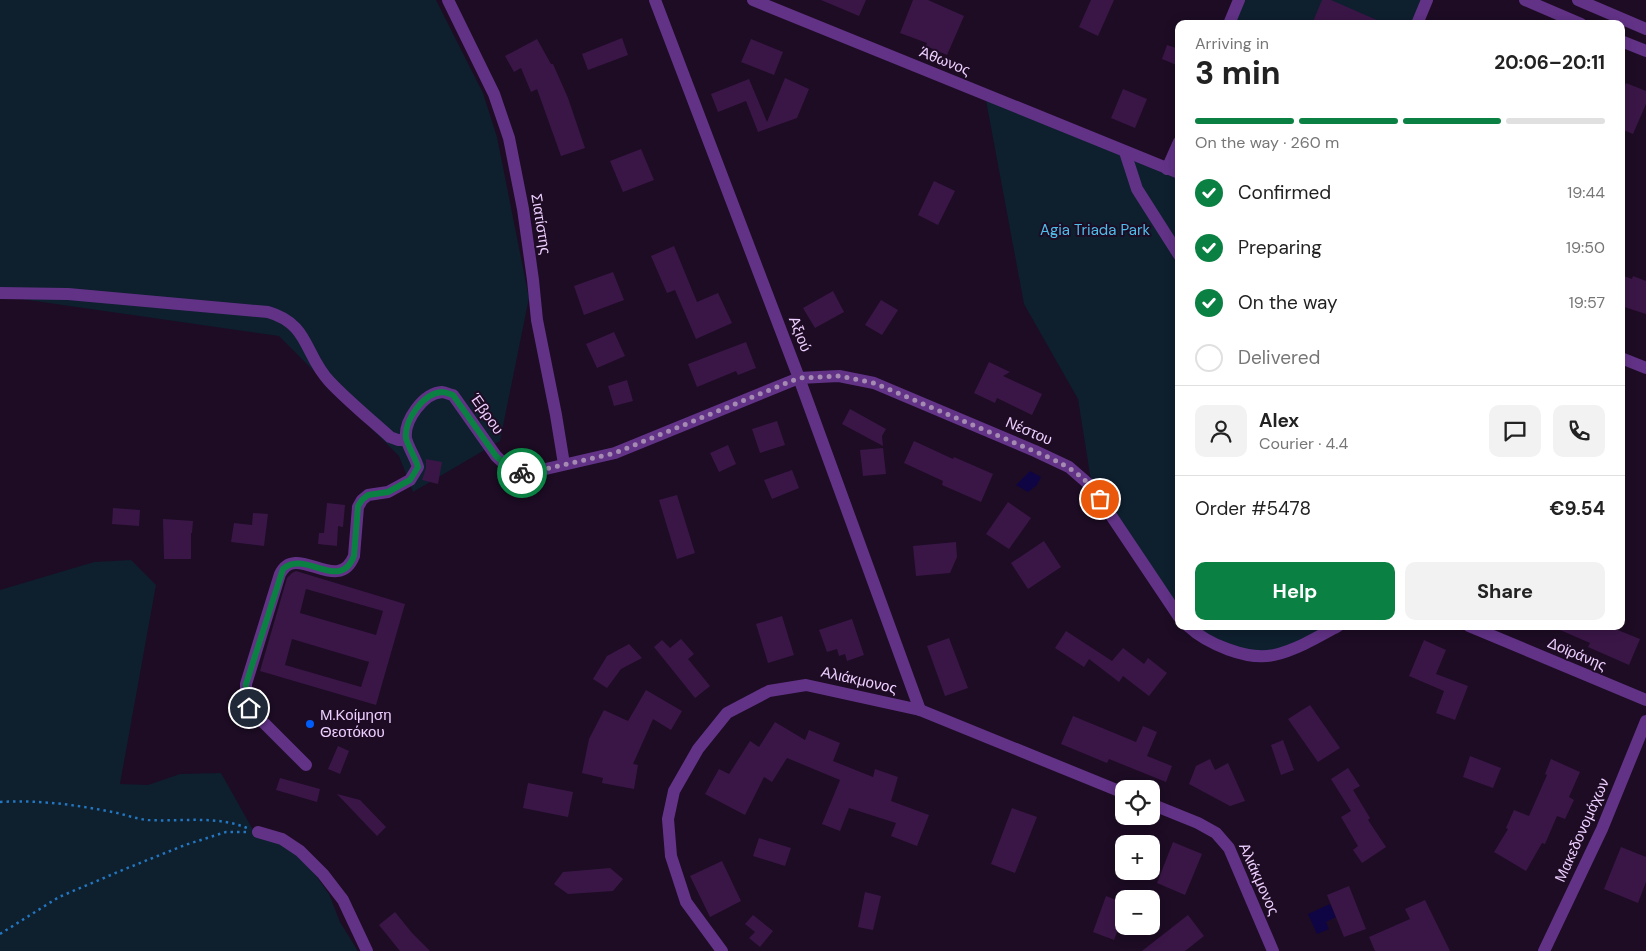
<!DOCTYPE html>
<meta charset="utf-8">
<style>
:root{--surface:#fff;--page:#f2f2f2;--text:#222;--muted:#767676;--line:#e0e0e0;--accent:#0b8043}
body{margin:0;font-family:"DM Sans",sans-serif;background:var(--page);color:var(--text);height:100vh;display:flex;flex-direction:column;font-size:19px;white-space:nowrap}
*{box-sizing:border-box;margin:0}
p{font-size:16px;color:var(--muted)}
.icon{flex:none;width:28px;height:28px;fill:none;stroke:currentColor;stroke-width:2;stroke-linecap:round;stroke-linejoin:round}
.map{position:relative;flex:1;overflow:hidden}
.drawer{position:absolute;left:1175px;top:20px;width:450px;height:610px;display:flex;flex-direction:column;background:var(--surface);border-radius:10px;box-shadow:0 2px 12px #0003}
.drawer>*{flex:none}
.buttons{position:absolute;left:1115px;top:780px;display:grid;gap:10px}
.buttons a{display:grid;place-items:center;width:45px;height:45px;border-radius:10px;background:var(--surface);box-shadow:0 2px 12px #0003;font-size:25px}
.pin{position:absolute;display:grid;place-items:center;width:42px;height:42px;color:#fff;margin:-21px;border:2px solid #fff;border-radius:50%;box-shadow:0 1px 5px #0007}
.courier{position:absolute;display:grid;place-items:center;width:50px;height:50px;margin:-25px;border:4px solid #0b8043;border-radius:50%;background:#fff;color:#222;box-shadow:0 1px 6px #0007}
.overview em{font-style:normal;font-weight:700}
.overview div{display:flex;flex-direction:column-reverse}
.overview{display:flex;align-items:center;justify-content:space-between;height:85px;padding:0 20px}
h1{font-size:32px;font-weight:700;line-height:38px}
.bar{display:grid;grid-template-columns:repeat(4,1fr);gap:8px 5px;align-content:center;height:60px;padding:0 20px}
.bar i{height:6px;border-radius:4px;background:var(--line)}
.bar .selected{background:var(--accent)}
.bar p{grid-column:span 4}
.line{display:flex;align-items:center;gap:12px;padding:0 20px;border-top:1px solid var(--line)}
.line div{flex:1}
.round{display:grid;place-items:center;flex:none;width:52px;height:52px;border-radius:10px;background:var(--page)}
ol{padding:0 20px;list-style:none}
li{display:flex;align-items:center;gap:15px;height:55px}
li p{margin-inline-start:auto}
li .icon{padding:5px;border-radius:50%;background:var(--accent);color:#fff;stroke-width:4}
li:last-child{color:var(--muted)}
li i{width:28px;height:28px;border:2px solid var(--line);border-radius:50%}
.button{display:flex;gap:10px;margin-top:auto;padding:10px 20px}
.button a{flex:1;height:58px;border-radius:10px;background:var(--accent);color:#fff;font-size:20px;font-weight:700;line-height:58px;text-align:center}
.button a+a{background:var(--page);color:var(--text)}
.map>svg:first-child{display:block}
.green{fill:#0e1f2e}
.water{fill:#0f0544}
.building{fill:#3a1647;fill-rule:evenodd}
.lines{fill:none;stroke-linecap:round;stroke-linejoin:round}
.path{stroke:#2376bf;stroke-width:2.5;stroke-dasharray:2.5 4;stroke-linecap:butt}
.minor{stroke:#623287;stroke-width:12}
.done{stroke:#a58bb2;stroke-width:5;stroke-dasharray:0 9}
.route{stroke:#0b8043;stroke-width:6}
.poi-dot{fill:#005dfa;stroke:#1d0c24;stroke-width:2}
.labels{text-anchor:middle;stroke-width:4;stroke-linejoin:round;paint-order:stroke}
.street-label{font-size:15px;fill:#eecfff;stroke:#1d0c24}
.park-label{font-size:15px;fill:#4fbfea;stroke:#1d0c24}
.poi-label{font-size:15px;fill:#eecfff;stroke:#1d0c24;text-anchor:start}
</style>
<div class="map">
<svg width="1646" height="951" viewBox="0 0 1646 951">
<rect width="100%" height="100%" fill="#1d0c24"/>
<g class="green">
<path d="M0,0H436L483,93L497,137L529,298L500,441L413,492L399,456L279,336L0,296Z"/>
<path d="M1239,0H1427L1417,24H1229Z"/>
<path d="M985,95L1167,169L1179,142V617L1092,487L1078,399L1024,304Z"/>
<path d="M131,560L156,585L120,784L148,785L180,774L221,773L257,837L279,840L312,870L329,894L340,922L358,951H0V590L94,562Z"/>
<path d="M1188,626H1338L1258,656Z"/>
</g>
<g class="water">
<path d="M1030,471L1041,477L1037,485L1028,492L1016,485Z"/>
<path d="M1330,904L1336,917L1326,922L1329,929L1317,934L1308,914Z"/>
</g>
<g class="building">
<path d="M821,0H866L859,16Z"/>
<path d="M913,0H928L964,16L947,55L926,46L927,43L900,33Z"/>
<path d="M1091,0H1114L1098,36L1079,27Z"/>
<path d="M1322,0H1331L1386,24H1312Z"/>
<path d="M622,38L628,55L588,70L582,54Z"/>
<path d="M537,39L551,64H553L568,98L585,148L561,156L537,89L531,92L521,68L514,72L505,56Z"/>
<path d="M751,39L783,52L774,75L741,62Z"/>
<path d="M1167,45L1179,49V66L1162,59Z"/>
<path d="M785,78L809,89L797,118L758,132L746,101L718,112L711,94L749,79L767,122Z"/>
<path d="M1626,83L1646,91V104L1633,134L1621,129V94Z"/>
<path d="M1123,89L1147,99L1135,128L1111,118Z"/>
<path d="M641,149L654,180L623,192L610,161Z"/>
<path d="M934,181L955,191L938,225L918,215Z"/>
<path d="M674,246L697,302L718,293L732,323L696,339L675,290L667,293L651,256Z"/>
<path d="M613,272L624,300L584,315L574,286Z"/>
<path d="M1621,275L1632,279L1633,276L1646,281V314L1621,306Z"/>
<path d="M833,291L844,312L815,328L803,308Z"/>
<path d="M881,300L898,310L882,335L865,325Z"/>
<path d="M614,332L625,356L597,368L586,344Z"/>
<path d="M746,342L756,368L738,375L736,371L697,387L688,364Z"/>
<path d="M989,362L1010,372L1003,376L1042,394L1032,415L997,398L995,403L974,393Z"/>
<path d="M627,380L633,401L614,406L608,386Z"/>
<path d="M850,409L886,429L882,436L883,446L842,424Z"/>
<path d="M777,421L785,445L760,453L752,429Z"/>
<path d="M914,441L953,459L954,457L993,474L981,502L942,485L943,481L904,463Z"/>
<path d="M728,445L736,464L719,472L710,453Z"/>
<path d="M883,448L886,474L863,476L860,450Z"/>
<path d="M426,459L442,462L438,484L422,480L426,468Z"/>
<path d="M792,470L799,488L772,499L764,480Z"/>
<path d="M677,495L695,553L677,559L659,500Z"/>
<path d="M1008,502L1031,518L1009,549L986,534Z"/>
<path d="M327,503L345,505L343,527L338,526L337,546L318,544L319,533H324Z"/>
<path d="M113,508L140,510L139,526L112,524Z"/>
<path d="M253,513L268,514L264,546L231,542L234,523L252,525Z"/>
<path d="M163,519L193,521L192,533H191V559H164Z"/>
<path d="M1044,541L1061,567L1028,589L1011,563Z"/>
<path d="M956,542L957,557L950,573L916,576L913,546Z"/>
<path d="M296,571L405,604L376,705L260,671L287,578L292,573ZM306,589L383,611L376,635L300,613ZM292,639L369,662L361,687L285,665Z"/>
<path d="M782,616L794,655L768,663L756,624Z"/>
<path d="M852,619L864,655L847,661L845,654L839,656L837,649L827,652L819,630Z"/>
<path d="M1551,626H1608L1640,639L1629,665L1588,647L1590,643Z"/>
<path d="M1066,631L1112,661L1123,648L1144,664L1148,658L1167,673L1149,696L1123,676L1119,682L1089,659L1084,667L1055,648Z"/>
<path d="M949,638L968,688L945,696L927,646Z"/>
<path d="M681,639L694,654L688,659L710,686L695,698L654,647L662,640L670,648Z"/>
<path d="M1424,640L1446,650L1436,674L1468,686L1455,720L1436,713L1444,691L1409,676Z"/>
<path d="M629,644L642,658L621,669L607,688L593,679L607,656Z"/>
<path d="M646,690L682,711L671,730L653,719L633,764L638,765L634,789L602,783L603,778L582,773L589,739L604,710L628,721Z"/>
<path d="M1310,705L1340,748L1318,762L1288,719Z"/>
<path d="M1073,716L1136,742L1143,726L1157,732L1147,756L1172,766L1166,782L1109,759L1107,763L1061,744Z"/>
<path d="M775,722L805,740L809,730L840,743L833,761L873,777L875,769L898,777L891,801L929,815L917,846L891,836L896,823L849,808L840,831L822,824L840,780L787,758L772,782L764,777L745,815L705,794L719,769L729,774L750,741L759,747Z"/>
<path d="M1283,740L1294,770L1281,775L1271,745Z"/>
<path d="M338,746L349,751L340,774L328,769Z"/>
<path d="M1470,756L1501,768L1493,788L1463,777Z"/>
<path d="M1210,759L1215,770L1228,763L1245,801L1230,806L1189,784L1196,766Z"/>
<path d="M1551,759L1580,772L1569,797L1574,800L1565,819L1557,816L1545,844L1542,843L1526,871L1494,852L1508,829L1506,828L1514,810L1529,816L1547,775L1545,774Z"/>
<path d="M1348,768L1360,786L1353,790L1370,818L1368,820L1386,847L1362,863L1353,850L1358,846L1341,817L1351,811L1331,779Z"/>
<path d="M280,778L320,789L317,802L276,790Z"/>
<path d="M528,783L573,792L568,817L523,808Z"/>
<path d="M337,794L360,800L386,827L377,836Z"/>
<path d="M1012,808L1037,817L1015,873L991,864Z"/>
<path d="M759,838L791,848L785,866L753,856Z"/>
<path d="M1173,842L1202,854L1185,895L1157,883Z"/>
<path d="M1621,847L1646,857V882L1638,903L1604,889Z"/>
<path d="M722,861L741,901L710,917L690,876Z"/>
<path d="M610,868L623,879L613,891L568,894L554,884L563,872Z"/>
<path d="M1349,886L1366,929L1344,937L1327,895Z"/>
<path d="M865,892L881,896L873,930L858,927Z"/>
<path d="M1106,896L1124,903V914L1114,940L1093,932Z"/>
<path d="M1425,900L1450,951H1375L1369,937L1410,919L1405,909Z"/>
<path d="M395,912L412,933L430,951H400L379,925Z"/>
<path d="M753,915L773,931L760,947L749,938L755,932L745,924Z"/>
<path d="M1188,915L1204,936L1185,951H1142Z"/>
</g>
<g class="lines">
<g class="path">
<path d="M0,802C36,800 71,804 107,811C121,813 135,819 148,820C182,822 215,815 247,828"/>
<path d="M0,934L59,897L125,869L185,845L226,832H246"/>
</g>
<g class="minor">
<path d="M448,0L494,94L509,138L523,209L533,280L537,320L556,415L564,464"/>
<path d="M655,0L799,378L920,710"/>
<path d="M753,0L1179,173"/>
<path d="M1525,0L1581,24"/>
<path d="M1578,0L1646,29"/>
<path d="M1229,24L1239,0"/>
<path d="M1417,24L1427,0"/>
<path d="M1621,41L1646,51"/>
<path d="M1125,152L1137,189L1179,255"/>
<path d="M1167,169L1179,142"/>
<path d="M0,293L68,294L268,312C310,324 304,355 330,382C348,401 370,419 390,437L398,440H406"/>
<path d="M1621,358L1646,368"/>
<path d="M1188,626C1207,644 1248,661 1274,655C1296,650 1318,637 1338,626"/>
<path d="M1469,626L1646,700"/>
<path d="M306,765L249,708L246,700V684L280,574C296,541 338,596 354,556L358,507L362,500L368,495L388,492L410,480L418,467C416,459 407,445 406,438C404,421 423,393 442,392C445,392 450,395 453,395L496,456L512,471L520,473L537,471L615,453L799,378L839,376L874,383L1035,451L1069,467L1092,487L1179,617"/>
<path d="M1151,804L1198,823L1216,833L1229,848L1273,951"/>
<path d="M258,832L282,839L300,851L323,874L343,900L367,951"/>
<path d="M722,951L686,902L671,856L668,819L674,791L698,749L727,713L769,691L806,685L920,710L1124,793"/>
<path d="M1544,951L1602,829L1646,721"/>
</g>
</g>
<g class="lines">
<path class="done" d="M522,473L537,471L615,453L799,378L839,376L874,383L1048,457C1070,467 1087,478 1100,499"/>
<path class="route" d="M249,708L246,700V684L283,569C305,549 340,593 354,556L358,506L362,500L368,495L388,492L410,480L418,467C416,459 407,444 406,438C404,421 423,393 442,392C445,392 450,394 453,395L496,456L512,471L522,473"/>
</g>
<circle class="poi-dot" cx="310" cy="724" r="5"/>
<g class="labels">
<g class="street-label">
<text transform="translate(945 61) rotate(22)" y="5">Άθωνος</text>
<text transform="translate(541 224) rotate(81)" y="5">Σιατίστης</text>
<text transform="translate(800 334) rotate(69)" y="5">Αξιού</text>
<text transform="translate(487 414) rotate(55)" y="5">Έβρου</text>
<text transform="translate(1029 431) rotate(23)" y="5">Νέστου</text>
<text transform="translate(1577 654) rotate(23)" y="5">Δοϊράνης</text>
<text transform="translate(859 680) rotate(13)" y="5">Αλιάκμονος</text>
<text transform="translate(1582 830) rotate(-66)" y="5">Μακεδονομάχων</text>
<text transform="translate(1259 879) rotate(66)" y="5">Αλιάκμονος</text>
</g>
<g class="park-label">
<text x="1095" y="235">Agia Triada Park</text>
</g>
<g class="poi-label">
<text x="320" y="720">Μ.Κοίμηση<tspan x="320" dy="17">Θεοτόκου</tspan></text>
</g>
</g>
</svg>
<div class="buttons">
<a><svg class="icon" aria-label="locate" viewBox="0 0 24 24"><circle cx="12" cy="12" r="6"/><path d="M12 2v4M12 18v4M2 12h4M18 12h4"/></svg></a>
<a>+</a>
<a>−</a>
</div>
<div class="pin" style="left:1100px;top:499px;background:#ea580c"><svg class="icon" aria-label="bag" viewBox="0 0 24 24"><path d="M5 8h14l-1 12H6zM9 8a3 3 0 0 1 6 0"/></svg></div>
<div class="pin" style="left:249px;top:708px;background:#1f2937"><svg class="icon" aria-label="home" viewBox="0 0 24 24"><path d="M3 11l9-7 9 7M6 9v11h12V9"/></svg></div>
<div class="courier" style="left:522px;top:473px"><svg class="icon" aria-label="bike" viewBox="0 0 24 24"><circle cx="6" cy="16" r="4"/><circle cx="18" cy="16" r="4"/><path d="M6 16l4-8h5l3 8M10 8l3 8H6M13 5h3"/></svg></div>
<section class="drawer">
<div class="overview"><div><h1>3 min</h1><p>Arriving in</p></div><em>20:06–20:11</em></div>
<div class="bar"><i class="selected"></i><i class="selected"></i><i class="selected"></i><i></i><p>On the way · 260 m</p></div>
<ol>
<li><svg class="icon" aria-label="check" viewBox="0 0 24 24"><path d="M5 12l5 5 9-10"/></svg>Confirmed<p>19:44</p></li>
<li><svg class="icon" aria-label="check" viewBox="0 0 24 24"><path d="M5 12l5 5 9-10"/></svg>Preparing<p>19:50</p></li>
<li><svg class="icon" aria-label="check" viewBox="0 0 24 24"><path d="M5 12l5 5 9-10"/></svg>On the way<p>19:57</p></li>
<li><i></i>Delivered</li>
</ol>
<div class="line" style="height:90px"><a class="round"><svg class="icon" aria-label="person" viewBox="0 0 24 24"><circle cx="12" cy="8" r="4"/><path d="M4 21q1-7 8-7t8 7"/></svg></a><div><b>Alex</b><p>Courier · 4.4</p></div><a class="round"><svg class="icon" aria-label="chat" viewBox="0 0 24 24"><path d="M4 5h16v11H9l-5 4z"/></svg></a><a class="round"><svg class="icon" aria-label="phone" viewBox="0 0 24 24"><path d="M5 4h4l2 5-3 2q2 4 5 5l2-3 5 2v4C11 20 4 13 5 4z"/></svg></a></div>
<div class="line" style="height:65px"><div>Order #5478</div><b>€9.54</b></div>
<div class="button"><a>Help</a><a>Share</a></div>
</section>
</div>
